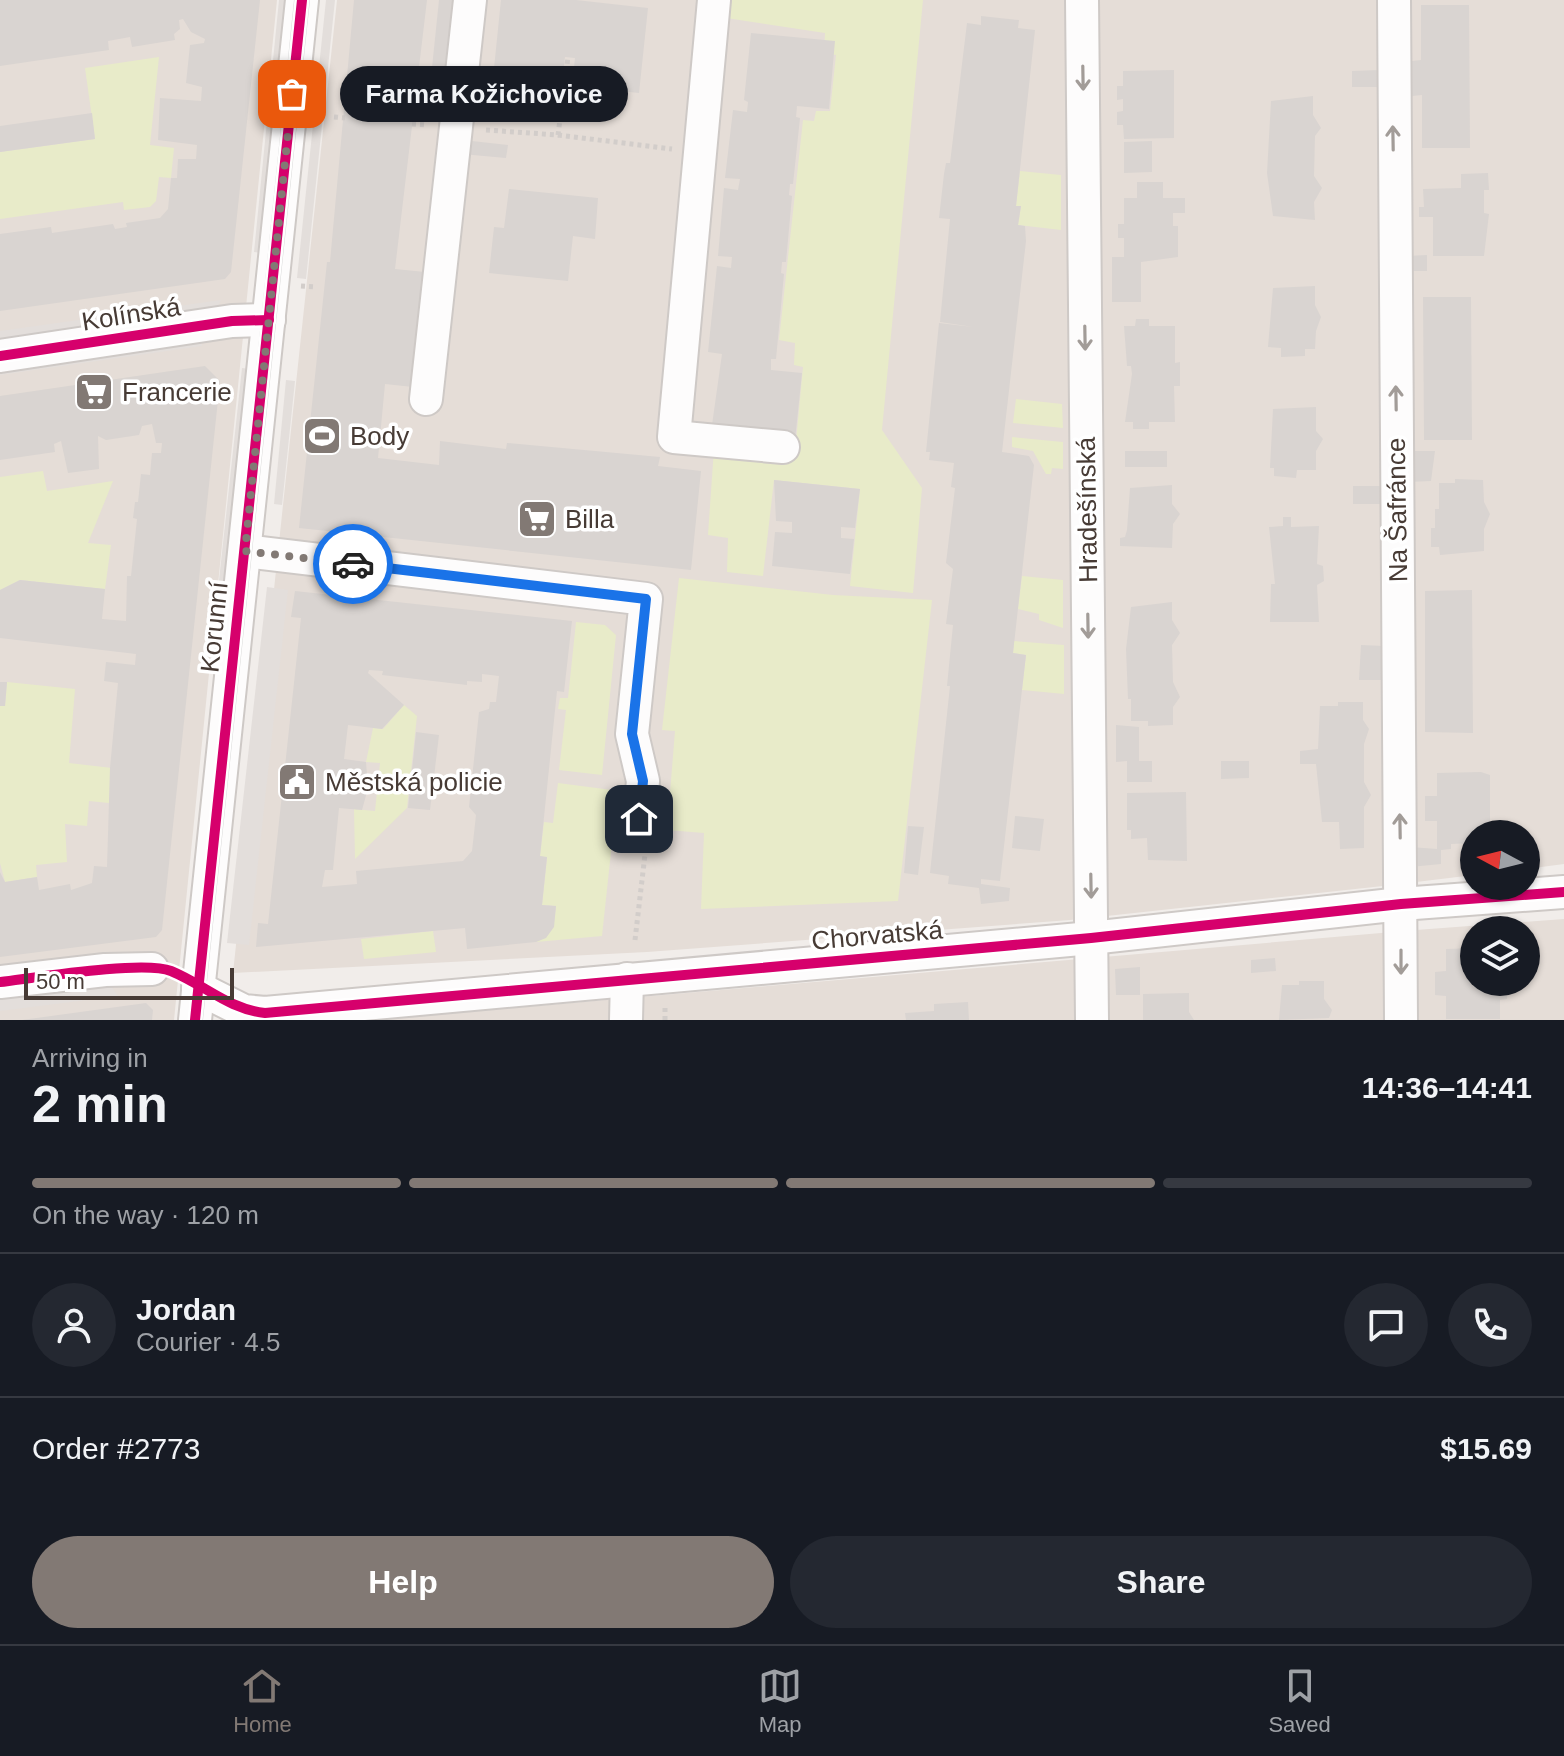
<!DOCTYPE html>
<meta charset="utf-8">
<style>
:root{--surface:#171b24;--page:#242831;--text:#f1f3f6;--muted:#9ea1a6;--line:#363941;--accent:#827974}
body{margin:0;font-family:Helvetica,sans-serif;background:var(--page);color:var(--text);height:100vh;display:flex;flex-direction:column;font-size:30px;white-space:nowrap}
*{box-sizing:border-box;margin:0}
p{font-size:26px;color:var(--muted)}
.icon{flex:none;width:44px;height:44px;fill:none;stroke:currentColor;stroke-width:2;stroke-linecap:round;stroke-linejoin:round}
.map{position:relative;height:1020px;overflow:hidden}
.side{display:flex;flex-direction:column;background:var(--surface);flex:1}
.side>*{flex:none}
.needle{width:52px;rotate:277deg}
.buttons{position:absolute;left:1460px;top:820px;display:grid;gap:16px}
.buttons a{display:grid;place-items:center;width:80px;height:80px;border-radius:50%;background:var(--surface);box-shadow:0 2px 6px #0004;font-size:40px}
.scale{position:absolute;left:24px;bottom:20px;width:210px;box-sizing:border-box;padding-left:8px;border:4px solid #473b35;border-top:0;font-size:22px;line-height:28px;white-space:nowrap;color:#473b35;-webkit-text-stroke:6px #fff;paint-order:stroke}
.pin{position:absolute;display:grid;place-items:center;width:68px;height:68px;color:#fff;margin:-34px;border-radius:16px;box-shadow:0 4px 12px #0006}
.courier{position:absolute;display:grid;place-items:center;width:80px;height:80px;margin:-40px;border:6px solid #1a73e8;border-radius:50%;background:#fff;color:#222;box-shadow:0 2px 10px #0007}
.bubble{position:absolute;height:56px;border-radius:28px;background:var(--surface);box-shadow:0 2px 6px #0004;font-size:26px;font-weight:600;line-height:56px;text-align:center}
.headline em{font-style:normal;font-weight:600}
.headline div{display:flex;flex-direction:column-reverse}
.headline{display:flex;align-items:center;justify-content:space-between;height:136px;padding:0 32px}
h1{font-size:52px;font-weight:600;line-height:60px}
.bar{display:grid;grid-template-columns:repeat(4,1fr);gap:12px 8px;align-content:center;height:96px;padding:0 32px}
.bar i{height:10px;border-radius:6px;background:var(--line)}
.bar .selected{background:var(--accent)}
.bar p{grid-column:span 4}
.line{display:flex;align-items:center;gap:20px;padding:0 32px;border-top:2px solid var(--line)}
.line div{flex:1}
.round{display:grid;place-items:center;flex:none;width:84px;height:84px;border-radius:42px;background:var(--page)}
.cta{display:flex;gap:16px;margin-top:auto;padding:16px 32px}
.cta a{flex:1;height:92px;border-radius:48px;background:var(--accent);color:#fff;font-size:32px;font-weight:600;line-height:92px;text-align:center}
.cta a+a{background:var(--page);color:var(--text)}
.menu{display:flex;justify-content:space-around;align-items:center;height:112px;border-top:2px solid var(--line);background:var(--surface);font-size:22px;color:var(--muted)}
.menu a{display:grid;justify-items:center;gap:4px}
.menu .selected{color:var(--accent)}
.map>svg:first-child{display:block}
.residential{fill:#e5ddd7;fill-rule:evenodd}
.green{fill:#e8ebc9}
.parking{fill:#e3dedb}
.building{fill:#d9d4d1;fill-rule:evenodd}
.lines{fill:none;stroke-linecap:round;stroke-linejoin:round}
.minor-casing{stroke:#cec9c6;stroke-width:36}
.path{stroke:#d2cdca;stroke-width:5;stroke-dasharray:4 4;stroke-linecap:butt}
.minor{stroke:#fdfcfc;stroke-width:32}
.tram{stroke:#d9d9d8;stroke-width:2}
.cycleway-casing{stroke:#fff;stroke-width:15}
.cycleway{stroke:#d6006c;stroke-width:10}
.oneway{stroke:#a29c98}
.done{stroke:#827974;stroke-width:8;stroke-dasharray:0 14.4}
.route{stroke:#1a73e8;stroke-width:10}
.labels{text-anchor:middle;stroke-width:7;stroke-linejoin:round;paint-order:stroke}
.street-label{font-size:26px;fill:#473b35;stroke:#fff}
.poi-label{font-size:26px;fill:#473b35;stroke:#fff;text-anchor:start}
</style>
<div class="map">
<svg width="1564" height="1020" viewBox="0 0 1564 1020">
<rect width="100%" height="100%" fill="#f1edea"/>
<g class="residential">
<path d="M0,0H277L174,1020H0Z"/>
<path d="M337,0H1564V864L1526,869V834H1474V875L1383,886L1070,920L647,952L233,973Z"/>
<path d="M1564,919V1020H374L1416,930ZM1474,930H1526V982H1474Z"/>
</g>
<g class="green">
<path d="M714,0H923L882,430L922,488L913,593L850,586L860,489L774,480L763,576L727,572L728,538L708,535L715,434L796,441L803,367L794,365L795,343L779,340L803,120L814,121L816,111H830L836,55L824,53L825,33L713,16Z"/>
<path d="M159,57L150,145L174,148L171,178L159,177L156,201L150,207L124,210L123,202L0,219V152L95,139L85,68Z"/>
<path d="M1020,171L1061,175V230L1018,225L1021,206H1016Z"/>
<path d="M1016,399L1062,404L1063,428L1013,423Z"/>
<path d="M1012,437L1063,442V469L1052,468L1051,474H1046L1033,451L1012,447Z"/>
<path d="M43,471L47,491L113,481L88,543L111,545L105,589L20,580L0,590V477Z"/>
<path d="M1022,576L1063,580V628L1039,620V614L1018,609Z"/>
<path d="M679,578L833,595L932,600L898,901L701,909L704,833L667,830L675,731L662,730Z"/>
<path d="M576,622L605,625L616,635L602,775L559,770L566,710L558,709L560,698H568Z"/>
<path d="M1014,641L1064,645V694L1022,690L1026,655L1013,653Z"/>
<path d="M7,682L75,689L69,763L112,768L109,803L89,801L87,826L65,824L67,862L36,865L37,877L5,882L0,863V706H5Z"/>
<path d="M404,705L417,716L407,808L355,859L354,809L375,811L380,763L366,762L373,728L383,729Z"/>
<path d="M558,783L612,790L617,796L602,936L536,942C554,934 554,924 556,906L542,905L547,858L540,856L544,822L553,823Z"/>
<path d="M433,931L436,952L364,959L361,939Z"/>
</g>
<g class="parking">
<path d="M279,0H289L262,253L254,252Z"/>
<path d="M326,0H335L306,279L297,278Z"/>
<path d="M221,300L212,319L0,350V331Z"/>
<path d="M200,336L202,346L0,375V365Z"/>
<path d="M242,368L250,369L225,610L216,608Z"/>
<path d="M286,380L295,381L282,505L274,504Z"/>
<path d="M267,587L288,590L249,945L227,943Z"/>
<path d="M107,979L118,996L0,1011V992Z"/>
</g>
<g class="building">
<path d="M0,0H260L231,272L225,279L0,311V234L51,227L52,233L113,224L115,229L127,227L126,223L160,218L168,209L171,178H177L178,159H196L197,145L158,140L160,98L201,101L202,87L186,83L190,45L204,43L205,39L191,32L183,19L179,20L180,29L174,34L175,40L132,47L130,37L108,41L109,50L0,66Z"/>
<path d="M354,0H427L395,269L425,272L413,387L385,384L378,458L439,465L440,441L506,449L507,443L660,457L658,466L701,471L691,570L299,528L327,262H330Z"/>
<path d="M439,0H460L449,119L427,116Z"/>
<path d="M501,0H576L648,8L639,93L572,86L575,58L565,57L563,75L494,68Z"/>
<path d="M1421,5H1469L1470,148H1422V95L1412,96V61L1421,60Z"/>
<path d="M981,16L1019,20L1018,28L1035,30L1016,206H1021L1018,225L1025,226L1026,241L1002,452L1029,456L1034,465L1013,653L1026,655L1000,881L981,879V884L1010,888L1009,901L981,904L979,888L948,884L949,876L930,873L950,686H947L953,625L946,624L953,569L946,563L955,488L951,487L954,463L929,460L930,452H926L939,323L973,327L940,322L950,219L939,218L944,174L946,163H950L967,23L981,25Z"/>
<path d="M751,33L835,41L829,109L797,106L796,117L800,118L793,184H790L789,195L792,196L786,262H782L781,273L784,274L776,359H771V370L802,373L795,440L711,432L722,354L708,352L717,266L731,268L732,257L718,256L724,188L738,190L740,179L725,178L733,110L747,112L748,102L744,100Z"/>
<path d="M1174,70V138L1124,139L1123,125H1117V112L1123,111V99L1117,100V86H1123V71Z"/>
<path d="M1380,70L1379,87H1352V71Z"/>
<path d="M1313,96V115L1321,128L1315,136L1314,176L1322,188L1314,202L1315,220L1273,216L1267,173L1271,101Z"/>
<path d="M92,113L95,139L0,152V126Z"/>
<path d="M463,140L508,145L506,158L462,154Z"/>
<path d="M1152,141V172L1124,173V142Z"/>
<path d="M1488,173L1489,190H1484V213L1489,214L1484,256H1433V217H1419V207H1424L1423,189L1461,188V174Z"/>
<path d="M1137,182H1163V198H1185V213H1173V226H1178V257L1141,262V302H1112V257H1124V238H1118V224H1124V198H1137Z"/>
<path d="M509,189L598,198L595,239L573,236L568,281L489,273L494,227L504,228Z"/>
<path d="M1427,255V271H1406V256Z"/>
<path d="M1315,286V305L1321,317L1316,331L1315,349H1305V356L1281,357V348L1268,347L1273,288Z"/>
<path d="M1423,297H1471L1472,440H1424Z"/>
<path d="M1136,319H1149V326H1175V363L1180,362V386H1174L1175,422H1149V429H1133V422H1125L1132,374L1131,366H1127L1124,326H1135Z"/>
<path d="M205,366L220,381L162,930L156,937L0,957V872L5,882L37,877L39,890L70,884L71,890L92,883L94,866L107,867L110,768L118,683L104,681L106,662L135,665L136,654L0,638V590L20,580L105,589L102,619L126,621L127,576H131L137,519L133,518L135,502H138L141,474L150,475L152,453H161L162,443H156L152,424L142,426L139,435L106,440L98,436L99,469L68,473L61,441L54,444L55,452L0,460V396Z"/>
<path d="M1316,407V431L1323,439L1316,451V470H1297L1296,478L1274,476V468H1270L1273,409Z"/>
<rect x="1125" y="451" width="42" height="16"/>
<path d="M1408,451H1435L1431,481L1408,482Z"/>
<path d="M1455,479L1483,480L1484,502L1490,514L1484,529V551L1440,555L1439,547H1431V528H1435V509H1439V483H1455Z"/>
<path d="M774,480L860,489L855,528L841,527V538L854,539L850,574L772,566L775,532L792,533V522L776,521Z"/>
<path d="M1172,485V504L1180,514L1173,524L1172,548L1120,546V538L1125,537L1127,530L1130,488Z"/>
<path d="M1353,486H1383L1384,504H1353Z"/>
<path d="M1283,517H1291V527L1319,526L1317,564L1323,566L1324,581L1317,585L1319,622H1270L1271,584H1275L1269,527L1283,526Z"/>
<path d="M1472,590L1473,733L1425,732V591Z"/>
<path d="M295,591L572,621L564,692L557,691L540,856L547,857L542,905L556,906L554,927L546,938L536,942L467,949L465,928L256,947L258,923L268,924L301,618L291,617ZM369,670L383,671L382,675L467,685V681L482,682V674L499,676L496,702H490L489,709L479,712L469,807L476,815L472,851L463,861L356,871L357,884L322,887L325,870H333L339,808L362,810L368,788L366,762L344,759L348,725L382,729L404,705L368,673Z"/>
<path d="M1172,602V620L1180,633L1172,645L1173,682L1180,697L1173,707V725L1148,726V721H1131V699H1128L1126,649L1131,607Z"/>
<path d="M1361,645L1384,646L1385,680H1359Z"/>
<path d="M0,682H7L5,706H0Z"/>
<path d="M1338,702H1363V720L1369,729L1364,744V782L1371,795L1364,807V848L1340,849L1339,822H1322L1316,764H1300V751L1318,749L1320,706H1338Z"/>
<path d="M1116,725L1139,727V761H1152V782H1127V761L1116,762Z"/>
<path d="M416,732L439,735L430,810L408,808Z"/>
<path d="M1221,761H1249V778L1221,779Z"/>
<path d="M1481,772L1490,775V834H1474V843L1451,844V849L1441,850V864L1410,867V847L1437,849V821H1425V796H1437V773Z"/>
<path d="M1186,792L1187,861L1148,860L1147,838L1131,839V830H1127V793Z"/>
<path d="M1015,816L1044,819L1040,851L1012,848Z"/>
<path d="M908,826L924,827L918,875L904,873Z"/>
<path d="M1474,948V982H1508L1507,999L1500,1000V1019H1446V996L1435,995V972L1446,971V949Z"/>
<path d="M1275,958L1276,971L1251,973V960Z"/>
<path d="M1140,967V995H1116L1115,969Z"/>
<path d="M1299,981H1324V999L1332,1010L1329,1018L1279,1020L1282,985H1299Z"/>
<path d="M1189,993V1012L1194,1020H1143V994Z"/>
<path d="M968,1002L969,1020H906L905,1013L934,1011V1004Z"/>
<path d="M146,1003L153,1010L152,1020H22Z"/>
</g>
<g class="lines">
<g class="minor-casing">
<g id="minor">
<path d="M714,0L674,437L783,447"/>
<path d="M1082,0L1092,1020"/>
<path d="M1394,0L1401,1020"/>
<path d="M0,356L232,321L269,320"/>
<path d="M426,399L470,0"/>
<path d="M245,551L646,599L632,734L643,781L639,819"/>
<path d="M0,982L105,970L152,969"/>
<path d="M198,988L244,1011L265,1013L1091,938L1401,904L1564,892"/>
<path d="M195,1020L302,0"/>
<path d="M626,1020L627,979"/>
</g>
</g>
<g class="path">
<path d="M334,117L345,118"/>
<path d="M412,124L428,125"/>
<path d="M486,130L558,135L568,57"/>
<path d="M558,135L672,149"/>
<path d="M301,286L316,287"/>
<path d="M635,940L646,846"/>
<path d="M665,1020V1006"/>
</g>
<use href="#minor" class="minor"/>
<g class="tram">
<path d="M190,1020L295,0"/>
<path d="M202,1020L309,0"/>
</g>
<g class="cycleway-casing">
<g id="cycleway">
<path d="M0,356L232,321L269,320"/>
<path d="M0,982C34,978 144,960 171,971C205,985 228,1009 265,1013L1091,938L1401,904L1564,892"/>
<path d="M195,1020L302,0"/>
</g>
</g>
<use href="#cycleway" class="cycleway"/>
</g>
<defs><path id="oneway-shaft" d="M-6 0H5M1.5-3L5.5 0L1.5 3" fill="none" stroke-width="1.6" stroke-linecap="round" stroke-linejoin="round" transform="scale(2)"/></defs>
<g class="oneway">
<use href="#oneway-shaft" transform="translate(1083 78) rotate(89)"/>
<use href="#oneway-shaft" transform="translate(1393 138) rotate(-91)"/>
<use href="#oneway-shaft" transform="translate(1085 338) rotate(89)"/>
<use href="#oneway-shaft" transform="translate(1396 398) rotate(-91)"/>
<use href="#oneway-shaft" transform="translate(1088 626) rotate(89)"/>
<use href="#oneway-shaft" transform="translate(1400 826) rotate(-91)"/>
<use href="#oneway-shaft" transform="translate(1091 886) rotate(89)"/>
<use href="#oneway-shaft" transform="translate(1401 962) rotate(90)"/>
</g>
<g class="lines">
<path class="done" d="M292,94L245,551L353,564"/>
<path class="route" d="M353,564L646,599L632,734L643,781L639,819"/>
</g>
<defs>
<g id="supermarket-square" transform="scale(2)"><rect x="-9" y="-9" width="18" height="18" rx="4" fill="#827974" stroke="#fff"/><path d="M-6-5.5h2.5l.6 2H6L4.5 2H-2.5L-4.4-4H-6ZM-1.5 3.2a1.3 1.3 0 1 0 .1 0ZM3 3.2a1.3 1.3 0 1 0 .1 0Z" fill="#fff"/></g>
<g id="stadium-square" transform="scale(2)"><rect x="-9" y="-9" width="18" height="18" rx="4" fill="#827974" stroke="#fff"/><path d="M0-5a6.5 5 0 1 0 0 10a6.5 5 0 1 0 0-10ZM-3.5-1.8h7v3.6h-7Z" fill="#fff"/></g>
<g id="civic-square" transform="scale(2)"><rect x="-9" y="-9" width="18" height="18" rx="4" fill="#827974" stroke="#fff"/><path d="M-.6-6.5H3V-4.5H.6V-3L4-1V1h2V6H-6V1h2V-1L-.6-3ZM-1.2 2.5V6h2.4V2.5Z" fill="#fff"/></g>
</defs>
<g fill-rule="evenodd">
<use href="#supermarket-square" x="94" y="392"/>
<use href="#stadium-square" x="322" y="436"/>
<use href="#supermarket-square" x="537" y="519"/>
<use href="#civic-square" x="297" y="782"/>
</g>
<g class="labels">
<g class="street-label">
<text transform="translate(131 314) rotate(-9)" y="9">Kolínská</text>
<text transform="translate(1087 510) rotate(-91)" y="9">Hradešínská</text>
<text transform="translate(1397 510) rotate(-91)" y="9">Na Šafránce</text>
<text transform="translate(214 627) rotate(-84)" y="9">Korunní</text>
<text transform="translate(877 935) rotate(-5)" y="9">Chorvatská</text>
</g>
<g class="poi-label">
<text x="122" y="401">Francerie</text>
<text x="350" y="445">Body</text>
<text x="565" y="528">Billa</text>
<text x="325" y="791">Městská policie</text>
</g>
</g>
</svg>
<div class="buttons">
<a><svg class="needle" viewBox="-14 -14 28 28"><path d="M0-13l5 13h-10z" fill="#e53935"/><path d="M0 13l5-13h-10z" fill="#9ea1a6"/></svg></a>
<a><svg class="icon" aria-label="layers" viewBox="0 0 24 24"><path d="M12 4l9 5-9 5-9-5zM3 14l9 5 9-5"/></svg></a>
</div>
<div class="scale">50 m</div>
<div class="pin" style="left:292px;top:94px;background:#ea580c"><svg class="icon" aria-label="bag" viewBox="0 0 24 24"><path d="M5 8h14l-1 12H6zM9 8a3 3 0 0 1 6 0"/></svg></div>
<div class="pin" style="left:639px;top:819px;background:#1f2937"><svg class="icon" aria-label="home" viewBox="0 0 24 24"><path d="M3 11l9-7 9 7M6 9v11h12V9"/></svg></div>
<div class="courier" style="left:353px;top:564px"><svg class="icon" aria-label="car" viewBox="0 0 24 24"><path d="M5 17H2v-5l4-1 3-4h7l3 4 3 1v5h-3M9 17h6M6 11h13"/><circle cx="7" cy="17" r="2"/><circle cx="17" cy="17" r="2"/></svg></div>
<div class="bubble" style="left:340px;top:66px;width:288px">Farma Kožichovice</div>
</div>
<section class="side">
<div class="headline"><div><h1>2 min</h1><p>Arriving in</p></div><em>14:36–14:41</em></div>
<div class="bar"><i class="selected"></i><i class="selected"></i><i class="selected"></i><i></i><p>On the way · 120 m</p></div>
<div class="line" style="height:144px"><a class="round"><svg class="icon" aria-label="person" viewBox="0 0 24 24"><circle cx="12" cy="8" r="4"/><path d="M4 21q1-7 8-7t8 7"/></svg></a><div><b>Jordan</b><p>Courier · 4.5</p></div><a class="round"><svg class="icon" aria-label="chat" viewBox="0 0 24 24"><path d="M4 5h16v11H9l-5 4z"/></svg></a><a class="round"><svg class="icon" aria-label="phone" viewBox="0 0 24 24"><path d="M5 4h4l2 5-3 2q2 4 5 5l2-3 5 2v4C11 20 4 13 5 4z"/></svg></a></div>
<div class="line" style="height:104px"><div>Order #2773</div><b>$15.69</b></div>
<div class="cta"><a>Help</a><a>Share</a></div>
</section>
<nav class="menu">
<a class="selected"><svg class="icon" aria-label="home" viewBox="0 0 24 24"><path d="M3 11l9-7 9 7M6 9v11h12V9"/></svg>Home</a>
<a><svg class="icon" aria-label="map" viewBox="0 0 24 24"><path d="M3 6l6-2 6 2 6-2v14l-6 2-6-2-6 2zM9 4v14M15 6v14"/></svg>Map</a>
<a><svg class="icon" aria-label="saved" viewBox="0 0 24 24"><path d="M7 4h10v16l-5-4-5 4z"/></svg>Saved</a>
</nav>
